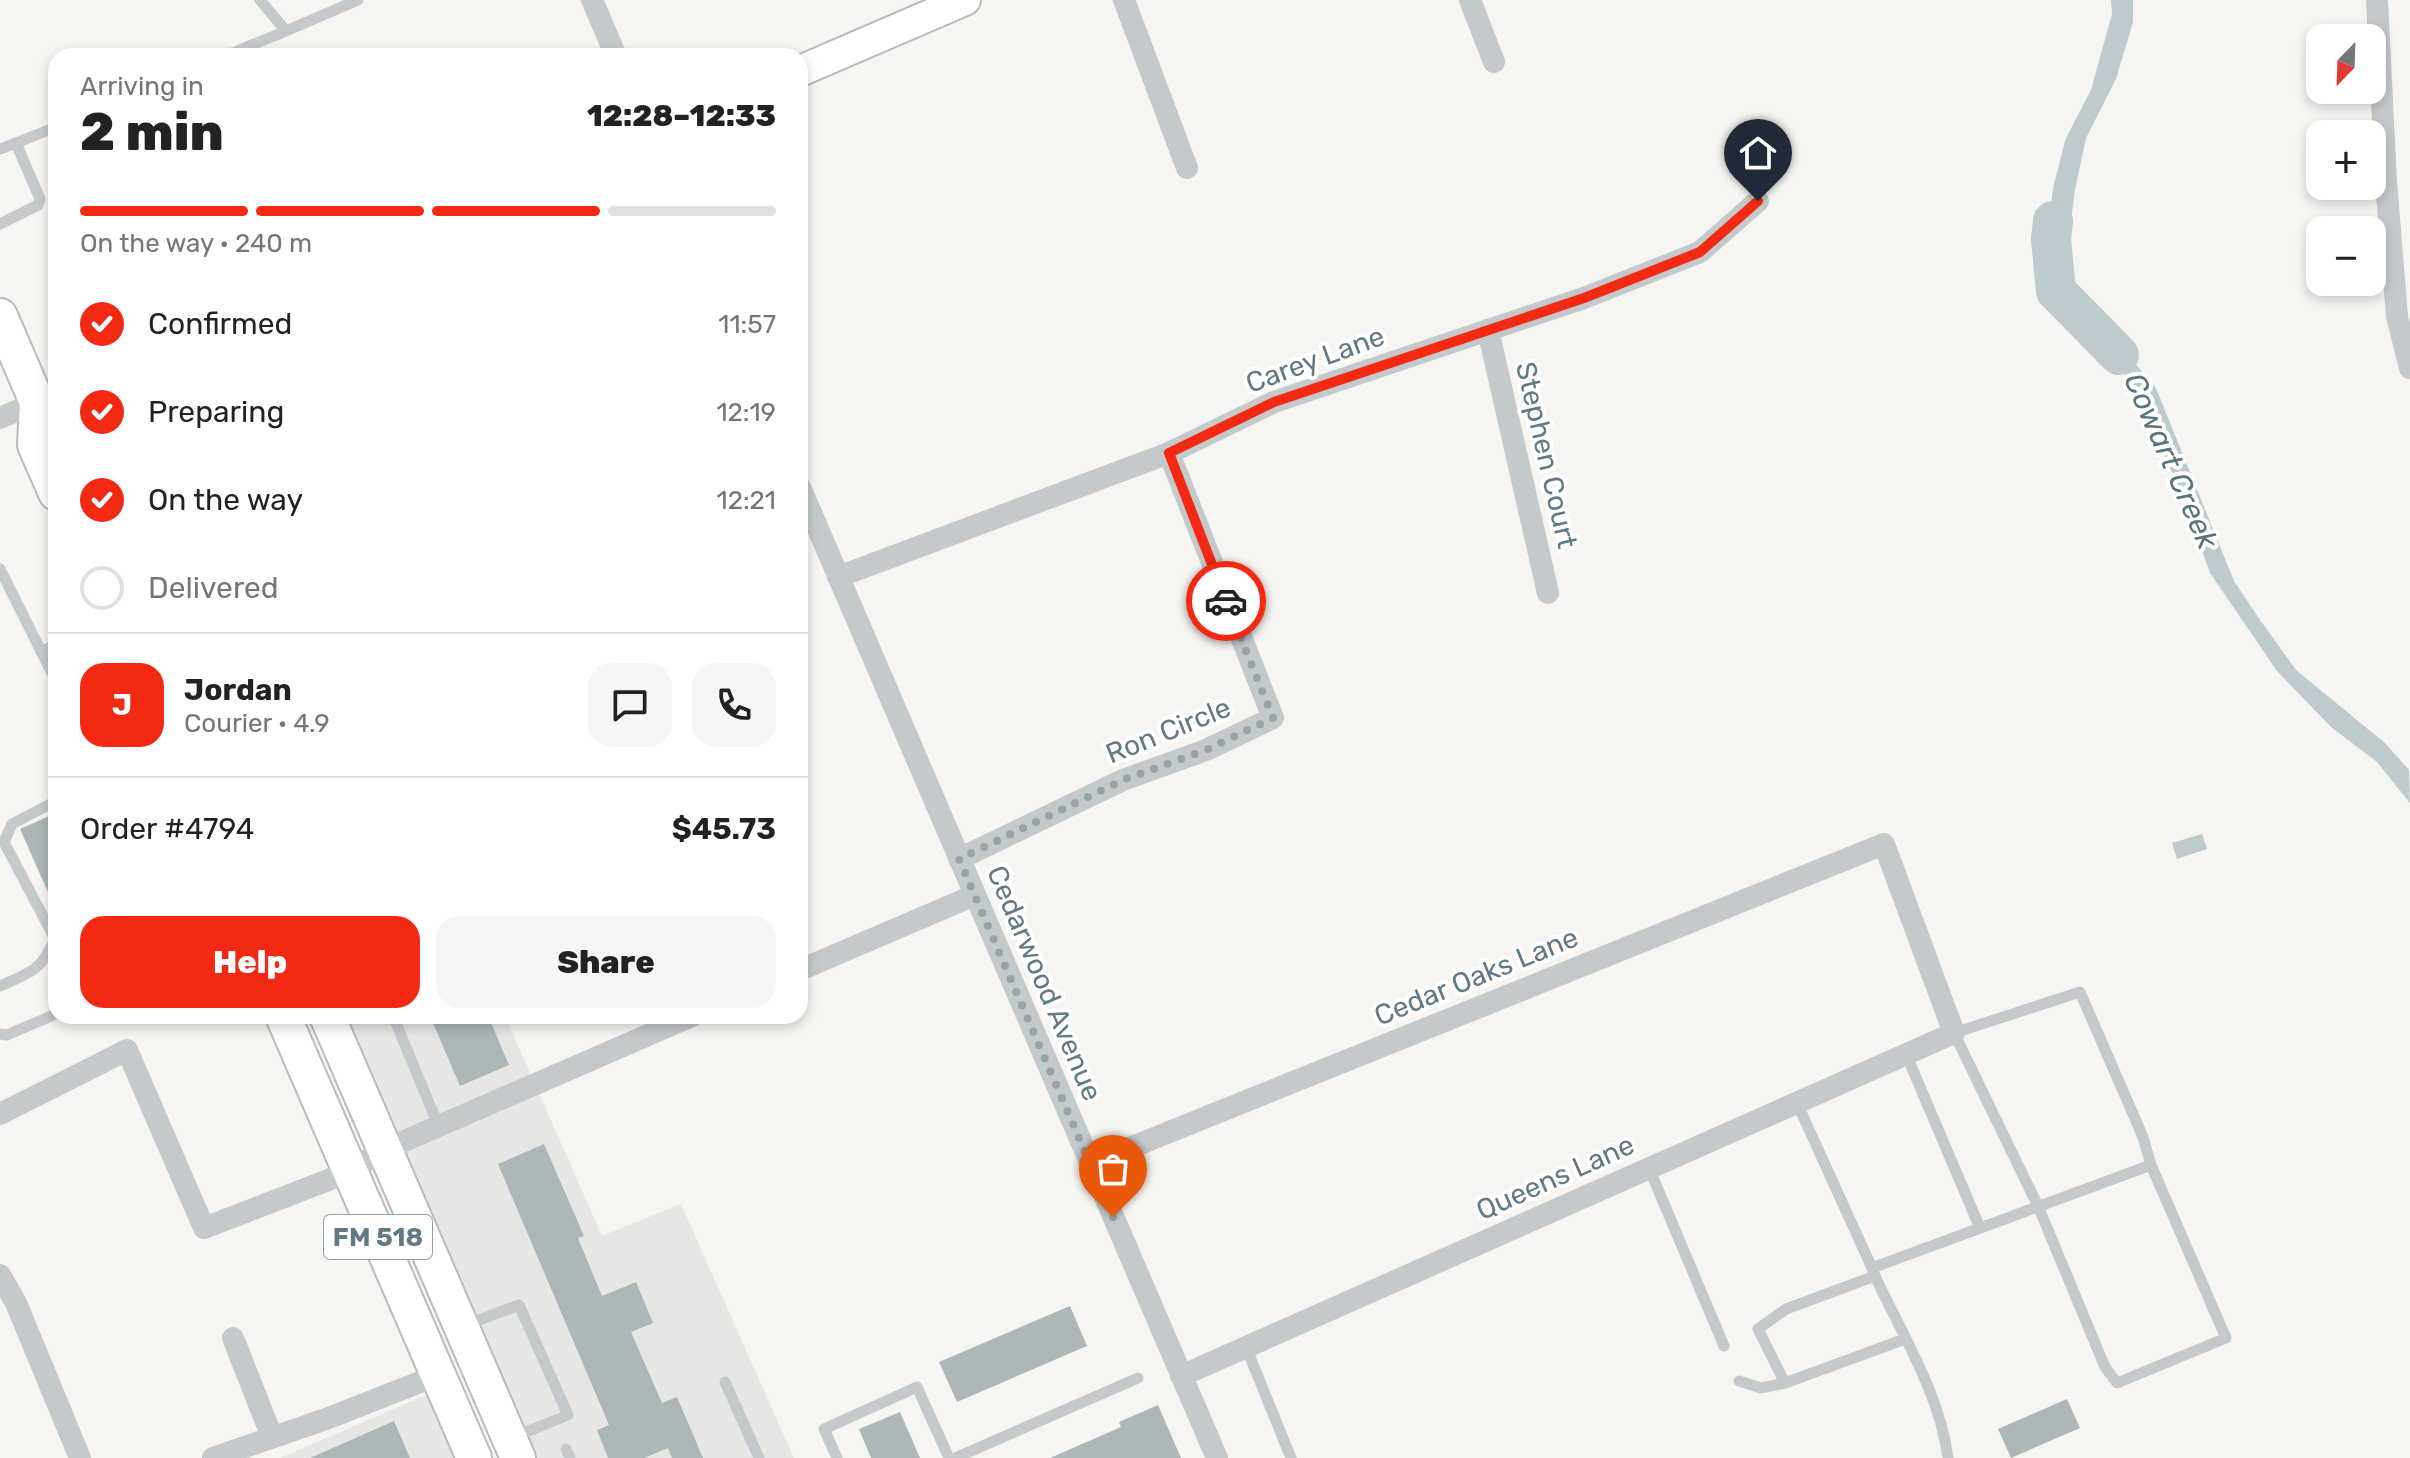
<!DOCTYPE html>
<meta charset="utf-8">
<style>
:root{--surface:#fff;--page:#f6f6f6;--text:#222;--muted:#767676;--line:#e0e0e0;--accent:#f42913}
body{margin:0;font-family:Rubik,sans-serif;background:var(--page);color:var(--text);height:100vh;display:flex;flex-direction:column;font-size:30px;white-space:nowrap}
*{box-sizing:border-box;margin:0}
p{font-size:26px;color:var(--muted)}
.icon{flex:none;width:44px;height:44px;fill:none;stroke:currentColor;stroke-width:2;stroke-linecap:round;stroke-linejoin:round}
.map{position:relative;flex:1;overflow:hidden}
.sheet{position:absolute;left:48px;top:48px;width:760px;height:976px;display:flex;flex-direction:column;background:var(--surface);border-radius:24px;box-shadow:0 4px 12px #0003}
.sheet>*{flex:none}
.needle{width:52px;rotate:203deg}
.controls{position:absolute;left:2306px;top:24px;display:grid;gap:16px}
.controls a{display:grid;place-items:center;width:80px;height:80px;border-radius:16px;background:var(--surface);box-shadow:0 4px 12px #0003;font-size:40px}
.pin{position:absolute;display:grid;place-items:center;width:68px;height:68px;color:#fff;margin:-82px -34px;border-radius:50% 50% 50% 0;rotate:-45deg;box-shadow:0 0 8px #0007}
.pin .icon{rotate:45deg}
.courier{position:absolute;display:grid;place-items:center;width:80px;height:80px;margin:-40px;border:6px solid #f42913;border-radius:50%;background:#fff;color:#222;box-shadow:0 2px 10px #0007}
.head em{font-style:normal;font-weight:800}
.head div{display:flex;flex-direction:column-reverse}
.head{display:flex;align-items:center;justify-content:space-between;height:136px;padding:0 32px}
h1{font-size:52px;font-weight:800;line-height:60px}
.bar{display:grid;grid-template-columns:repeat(4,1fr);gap:12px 8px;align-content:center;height:96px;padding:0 32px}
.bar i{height:10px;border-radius:6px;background:var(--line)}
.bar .selected{background:var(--accent)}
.bar p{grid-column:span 4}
.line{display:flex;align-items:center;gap:20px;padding:0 32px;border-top:2px solid var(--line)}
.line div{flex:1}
.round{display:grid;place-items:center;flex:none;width:84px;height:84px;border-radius:24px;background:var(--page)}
ol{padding:0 32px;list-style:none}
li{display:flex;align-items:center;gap:24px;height:88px}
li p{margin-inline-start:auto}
li .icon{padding:8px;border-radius:50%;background:var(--accent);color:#fff;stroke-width:4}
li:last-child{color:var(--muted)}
li i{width:44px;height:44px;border:4px solid var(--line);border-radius:50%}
.action{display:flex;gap:16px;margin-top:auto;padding:16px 32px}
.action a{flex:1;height:92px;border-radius:24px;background:var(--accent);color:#fff;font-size:32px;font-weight:800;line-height:92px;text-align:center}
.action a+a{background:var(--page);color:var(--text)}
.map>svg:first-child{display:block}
.built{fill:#e6e7e5}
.water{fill:#bdcbcf}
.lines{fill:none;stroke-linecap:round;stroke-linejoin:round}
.river{stroke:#bdcbcf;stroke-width:40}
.building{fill:#acb7ba}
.secondary-casing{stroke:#b4bbbe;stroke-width:34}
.primary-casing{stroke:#b7bcbf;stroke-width:38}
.lane{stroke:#c4c9cb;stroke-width:11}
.street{stroke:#c4c9cb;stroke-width:22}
.secondary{stroke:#fff;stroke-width:30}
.primary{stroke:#fff;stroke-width:34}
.done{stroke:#95a5ab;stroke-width:8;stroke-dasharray:0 14.4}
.route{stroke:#f42913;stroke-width:10}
.labels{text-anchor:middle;stroke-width:8;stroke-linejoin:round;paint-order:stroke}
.shield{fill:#fff;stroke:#90a2aa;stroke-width:2}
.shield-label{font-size:26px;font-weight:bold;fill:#617a85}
.street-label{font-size:28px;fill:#617a85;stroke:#fff}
.water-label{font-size:30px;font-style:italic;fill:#58767c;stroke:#fff}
</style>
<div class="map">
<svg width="2410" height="1458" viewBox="0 0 2410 1458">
<rect width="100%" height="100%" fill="#f6f5f1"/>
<g class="built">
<path d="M340,1016H505L602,1236L681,1204L794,1458H530Z"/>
<path d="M433,1394L461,1458H280L419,1398Z"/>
</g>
<g class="water">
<path d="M2111,0H2133V22L2116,79L2086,138L2075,190L2065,267L2099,321L2156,388L2234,581L2258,617L2296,670L2385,743L2409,770L2410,803L2377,762L2331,727L2277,671L2210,573L2180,491L2135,387L2088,330L2043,256L2054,184L2066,138L2091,90L2112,14Z"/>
<path d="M2202,834L2207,849L2177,859L2172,843Z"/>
</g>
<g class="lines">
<path class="river" d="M2053,221L2051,239L2056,291L2119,355"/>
</g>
<g class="building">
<path d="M56,813V910L20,829Z"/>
<path d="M430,1016H488L509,1065L460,1086Z"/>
<path d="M544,1144L584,1236L578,1238L602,1296L636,1282L653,1323L631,1332L662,1403L677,1397L703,1458H672L668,1448L644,1458H608L597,1430L609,1425L498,1164Z"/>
<path d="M1070,1306L1087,1346L957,1402L939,1362Z"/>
<path d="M2067,1399L2080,1428L2011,1458L1998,1429Z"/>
<path d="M1158,1405L1181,1458H1050L1121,1427L1119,1422Z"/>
<path d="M900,1412L920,1458H871L859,1429Z"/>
<path d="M394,1421L410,1458H310Z"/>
</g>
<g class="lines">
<g class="secondary-casing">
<path id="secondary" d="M800,71L965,0"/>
</g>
<g class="primary-casing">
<g id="primary">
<path d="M0,316L37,402L35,445L56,493"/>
<path d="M283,1016L474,1458"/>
<path d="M327,1016L518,1458"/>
</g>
</g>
<g class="lane">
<path d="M260,0L286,31L358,0"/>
<path d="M225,56L286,31"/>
<path d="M16,143L56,127"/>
<path d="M0,149L16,143L40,199L38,205L0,224"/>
<path d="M0,569L56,681"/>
<path d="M41,652L56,644"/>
<path d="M56,801L12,824L4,842L56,941"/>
<path d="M0,986C28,974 41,971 54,941"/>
<path d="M393,1016L439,1127"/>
<path d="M0,1034L7,1035L56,1014"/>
<path d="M1906,1054L1980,1228"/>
<path d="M1797,1103L1872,1268C1965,1234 2058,1199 2151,1165L2143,1137L2080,992L1954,1033L2038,1206L2105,1367L2117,1383L2226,1338L2151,1165"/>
<path d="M1649,1168L1724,1346"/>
<path d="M1873,1272C1900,1331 1940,1393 1948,1458"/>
<path d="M1875,1276L1786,1309L1758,1329L1785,1383L1905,1339"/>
<path d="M463,1326L519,1305L568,1415L514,1437"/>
<path d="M1246,1347L1291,1458"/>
<path d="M1739,1381L1761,1388L1785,1383"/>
<path d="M725,1382L759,1458"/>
<path d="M566,1449L570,1458"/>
<path d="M837,1458L824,1429L917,1387L949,1458"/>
<path d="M955,1458L1138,1378"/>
</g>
<g class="street">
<path d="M592,0L616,56"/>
<path d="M1124,0L1187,168"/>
<path d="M1470,0L1494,62"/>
<path d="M2377,0L2386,182L2397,316L2410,368"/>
<path d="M1488,330L1548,593"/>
<path d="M0,418L37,402"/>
<path d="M800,487L1217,1458"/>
<path d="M838,577L1169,453L1274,402L1584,298L1700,252L1758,201"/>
<path d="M959,859L1123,780L1206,750L1273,718L1169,453"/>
<path d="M800,970L975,895"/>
<path d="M0,1114L127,1050L204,1228L331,1179L402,1142L692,1016"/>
<path d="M1090,1164L1884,844L1954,1033L1181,1376"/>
<path d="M0,1275L16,1303L80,1458"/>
<path d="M233,1338L272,1437"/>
<path d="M213,1458L326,1419L438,1375"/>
</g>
<use href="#secondary" class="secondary"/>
<use href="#primary" class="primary"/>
</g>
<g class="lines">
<path class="done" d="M1113,1217L959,859L1123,780L1206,750L1273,718L1226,601"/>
<path class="route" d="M1226,601L1169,453L1274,402L1584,298L1700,252L1758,201"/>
</g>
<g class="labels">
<rect class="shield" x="324" y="1215" width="108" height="44" rx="6"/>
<g class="shield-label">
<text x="378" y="1246">FM 518</text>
</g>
<g class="street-label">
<text transform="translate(1315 359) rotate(-20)" y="10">Carey Lane</text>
<text transform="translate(1547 455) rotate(77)" y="10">Stephen Court</text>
<text transform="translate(1168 730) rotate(-22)" y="10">Ron Circle</text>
<text transform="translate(1476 976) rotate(-22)" y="10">Cedar Oaks Lane</text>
<text transform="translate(1045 983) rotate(67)" y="10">Cedarwood Avenue</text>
<text transform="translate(1555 1177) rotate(-24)" y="10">Queens Lane</text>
</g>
<g class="water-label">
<text transform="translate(2171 461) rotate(66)" y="10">Cowart Creek</text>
</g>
</g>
</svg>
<div class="controls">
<a><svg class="needle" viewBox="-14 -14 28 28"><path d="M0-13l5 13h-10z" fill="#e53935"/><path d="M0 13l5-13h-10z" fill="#767676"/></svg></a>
<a>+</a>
<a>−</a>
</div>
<div class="pin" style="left:1113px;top:1217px;background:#ea580c"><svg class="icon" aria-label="bag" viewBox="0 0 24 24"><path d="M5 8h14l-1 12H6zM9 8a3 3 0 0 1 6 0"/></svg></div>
<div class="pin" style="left:1758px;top:201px;background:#1f2937"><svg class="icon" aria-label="home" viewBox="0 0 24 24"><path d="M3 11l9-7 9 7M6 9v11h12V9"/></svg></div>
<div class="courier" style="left:1226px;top:601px"><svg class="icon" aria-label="car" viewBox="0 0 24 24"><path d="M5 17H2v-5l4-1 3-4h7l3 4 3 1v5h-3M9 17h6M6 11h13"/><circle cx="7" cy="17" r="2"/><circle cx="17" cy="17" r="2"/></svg></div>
<section class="sheet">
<div class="head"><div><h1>2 min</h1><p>Arriving in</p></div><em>12:28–12:33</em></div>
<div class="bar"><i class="selected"></i><i class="selected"></i><i class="selected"></i><i></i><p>On the way · 240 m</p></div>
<ol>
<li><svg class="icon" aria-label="check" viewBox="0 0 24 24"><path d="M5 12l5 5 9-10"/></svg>Confirmed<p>11:57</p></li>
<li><svg class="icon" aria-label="check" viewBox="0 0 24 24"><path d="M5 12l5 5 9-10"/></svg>Preparing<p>12:19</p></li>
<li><svg class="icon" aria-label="check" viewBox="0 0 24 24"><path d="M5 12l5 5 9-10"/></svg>On the way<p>12:21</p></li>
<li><i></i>Delivered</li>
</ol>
<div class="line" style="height:144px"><b class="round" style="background:var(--accent);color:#fff">J</b><div><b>Jordan</b><p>Courier · 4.9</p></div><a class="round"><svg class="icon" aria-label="chat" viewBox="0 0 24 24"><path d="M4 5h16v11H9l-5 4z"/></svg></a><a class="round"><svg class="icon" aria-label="phone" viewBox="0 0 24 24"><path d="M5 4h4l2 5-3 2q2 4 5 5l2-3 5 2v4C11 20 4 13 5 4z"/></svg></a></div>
<div class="line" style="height:104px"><div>Order #4794</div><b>$45.73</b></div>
<div class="action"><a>Help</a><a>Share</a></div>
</section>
</div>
